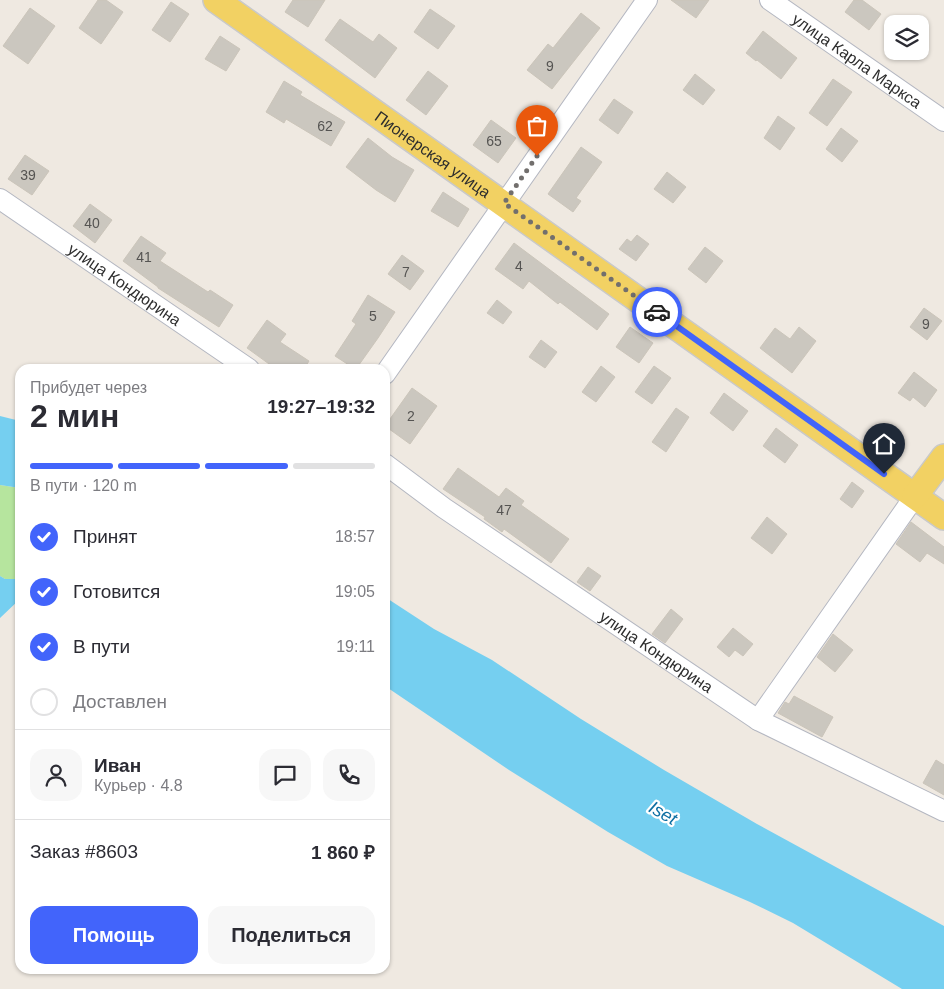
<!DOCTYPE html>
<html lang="ru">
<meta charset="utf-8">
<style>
:root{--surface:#fff;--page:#f7f7f7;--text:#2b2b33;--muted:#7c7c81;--line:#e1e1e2;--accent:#4264fb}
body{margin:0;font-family:Arial,sans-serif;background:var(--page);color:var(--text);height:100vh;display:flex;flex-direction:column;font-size:19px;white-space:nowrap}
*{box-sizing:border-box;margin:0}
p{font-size:16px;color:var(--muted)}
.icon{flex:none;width:28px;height:28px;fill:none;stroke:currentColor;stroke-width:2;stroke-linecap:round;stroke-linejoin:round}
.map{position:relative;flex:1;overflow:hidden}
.panel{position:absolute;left:15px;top:364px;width:375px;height:610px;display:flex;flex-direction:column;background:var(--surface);border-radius:15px;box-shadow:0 1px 4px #0004}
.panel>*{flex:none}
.controls{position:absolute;left:884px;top:15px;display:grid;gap:10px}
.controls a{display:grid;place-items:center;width:45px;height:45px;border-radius:10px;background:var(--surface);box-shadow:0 1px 4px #0004;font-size:25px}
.pin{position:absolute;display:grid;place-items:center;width:42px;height:42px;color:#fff;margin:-51px -21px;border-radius:50% 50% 50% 0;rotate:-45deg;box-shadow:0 0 5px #0007}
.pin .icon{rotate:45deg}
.courier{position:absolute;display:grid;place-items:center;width:50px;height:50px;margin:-25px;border:4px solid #4264fb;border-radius:50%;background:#fff;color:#222;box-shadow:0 1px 6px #0007}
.head em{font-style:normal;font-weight:600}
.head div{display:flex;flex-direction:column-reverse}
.head{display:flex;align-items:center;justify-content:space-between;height:85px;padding:0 15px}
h1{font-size:32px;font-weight:600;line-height:38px}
.bar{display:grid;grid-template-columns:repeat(4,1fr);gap:8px 5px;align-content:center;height:60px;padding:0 15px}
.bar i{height:6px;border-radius:4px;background:var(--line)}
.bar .on{background:var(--accent)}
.bar p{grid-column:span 4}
.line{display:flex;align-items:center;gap:12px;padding:0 15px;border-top:1px solid var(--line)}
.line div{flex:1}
.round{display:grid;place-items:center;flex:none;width:52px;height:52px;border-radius:15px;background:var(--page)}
ol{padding:0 15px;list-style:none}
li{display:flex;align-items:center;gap:15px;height:55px}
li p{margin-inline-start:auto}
li .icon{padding:5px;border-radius:50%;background:var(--accent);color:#fff;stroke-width:4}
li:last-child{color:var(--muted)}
li i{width:28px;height:28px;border:2px solid var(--line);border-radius:50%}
.cta{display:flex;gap:10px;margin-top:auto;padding:10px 15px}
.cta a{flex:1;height:58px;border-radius:15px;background:var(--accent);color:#fff;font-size:20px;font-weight:600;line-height:58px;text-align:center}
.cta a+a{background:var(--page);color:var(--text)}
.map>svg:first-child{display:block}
.green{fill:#b6e59e}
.water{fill:#75cff0}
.building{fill:#cbc7bf;stroke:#cbc5ba}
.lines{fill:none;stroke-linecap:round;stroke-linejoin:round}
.minor-casing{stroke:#b4b7c1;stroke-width:22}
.major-casing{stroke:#c9c9c9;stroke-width:28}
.minor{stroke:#fff;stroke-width:20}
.major{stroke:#f2d163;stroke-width:25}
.done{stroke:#726f6d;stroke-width:5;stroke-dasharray:0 9}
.route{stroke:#4264fb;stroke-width:6}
.labels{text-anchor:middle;stroke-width:4.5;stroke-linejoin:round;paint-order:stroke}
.number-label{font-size:14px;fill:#555452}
.street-label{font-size:16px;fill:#2e2e2e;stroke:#fff}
.water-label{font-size:18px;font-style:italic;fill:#0d6fa3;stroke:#fff}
</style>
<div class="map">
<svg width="944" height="989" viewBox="0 0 944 989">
<rect width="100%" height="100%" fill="#efe9e1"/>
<path class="green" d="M0,485L20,488V579H5L0,576Z"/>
<g class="water">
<path d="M0,416L20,421V488L0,485Z"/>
<path d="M0,576L5,579H20V599L0,618Z"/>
<path d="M385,597L434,629L492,660L581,719L664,770L757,824L944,926V989H902L793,923L750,902L667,866L608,832L509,770L385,686Z"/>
</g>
<g class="building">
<path d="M98,0H106L123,12L101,44L79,28Z"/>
<path d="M293,0H325L308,27L285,12Z"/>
<path d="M671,0H709L696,18Z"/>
<path d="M854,0H862L881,14L869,30L845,12Z"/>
<path d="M171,2L189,14L170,42L152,30Z"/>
<path d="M30,8L55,26L28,64L3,46Z"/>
<path d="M430,9L455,26L438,49L414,32Z"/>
<path d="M581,13L600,28L552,89L527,70L548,44L553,48Z"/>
<path d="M340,19L373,42L379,34L397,48L375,78L325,40Z"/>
<path d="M763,31L797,58L781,79L757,60L756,61L746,53Z"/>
<path d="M220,36L240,49L226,71L205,59Z"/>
<path d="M428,71L448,86L426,115L406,100Z"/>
<path d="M695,74L715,90L703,105L683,90Z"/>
<path d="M833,79L852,92L827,126L809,113Z"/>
<path d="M284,81L302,92L300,95L345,122L331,146L286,119L284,123L266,112Z"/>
<path d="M614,99L633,112L618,134L599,120Z"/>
<path d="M778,116L795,128L780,150L764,138Z"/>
<path d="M491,120L516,138L498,163L473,145Z"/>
<path d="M841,128L858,141L842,162L826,149Z"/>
<path d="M368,138L392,157L414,170L395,202L376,190L346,167Z"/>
<path d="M581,147L602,162L576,198L581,201L573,212L548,194Z"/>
<path d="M25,155L49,171L32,195L8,179Z"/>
<path d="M667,172L686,187L673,203L654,189Z"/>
<path d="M443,192L469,209L458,227L431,211Z"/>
<path d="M90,204L112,220L95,243L73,226Z"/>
<path d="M637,235L649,244L636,261L619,249L627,239L631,242Z"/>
<path d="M141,236L166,253L160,261L208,292L210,290L233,305L219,327L158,288V287L123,261Z"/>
<path d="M514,243L609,314L597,330L560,302L558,304L529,281L523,289L495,269Z"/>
<path d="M705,247L723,261L706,283L688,269Z"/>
<path d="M402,255L424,271L410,290L388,274Z"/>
<path d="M368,295L395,312L378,338L356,369H355L335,356L356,324L352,321Z"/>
<path d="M497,300L512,312L503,324L487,313Z"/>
<path d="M924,308L942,321L927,340L910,327Z"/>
<path d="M267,320L286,334L280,342L309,361L304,369H276L247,348Z"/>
<path d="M630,327L653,343L639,363L616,347Z"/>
<path d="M799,327L816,341L792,373L760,348L775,328L790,339Z"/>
<path d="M541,340L557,352L545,368L529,357Z"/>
<path d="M601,366L615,377L596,402L582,392Z"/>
<path d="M654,366L671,378L652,404L635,392Z"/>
<path d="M914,372L937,390L925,407L913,397L910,401L898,393Z"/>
<path d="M412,388L437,406L410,444L385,426Z"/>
<path d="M724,393L748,411L733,431L710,413Z"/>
<path d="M676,408L689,417L666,452L652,442Z"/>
<path d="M776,428L798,445L785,463L763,446Z"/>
<path d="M458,468L499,497L506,488L524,501L521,505L569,539L551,563L504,529L502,532L484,519L485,517L443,489Z"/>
<path d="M852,482L864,491L852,508L840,499Z"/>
<path d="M767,517L787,534L772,554L751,538Z"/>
<path d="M911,522L944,547V564L927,553L920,562L896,544Z"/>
<path d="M588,567L601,576L590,591L577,582Z"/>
<path d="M671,609L683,619L665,643L652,634Z"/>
<path d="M733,628L753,644L743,656L735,650L729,657L717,647Z"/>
<path d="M833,634L853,650L835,672L817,657Z"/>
<path d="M794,696L833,717L822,737L778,713L785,702L789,704Z"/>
<path d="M936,760L944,765V795L923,783Z"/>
</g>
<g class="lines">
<g class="minor-casing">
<g id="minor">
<path id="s1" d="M770,0L944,121"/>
<path id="s2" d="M0,199L249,369"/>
<path d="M385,374L647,0"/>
<path id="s3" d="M385,464L444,508L758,720L944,811"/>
<path d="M758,720L915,496"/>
</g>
</g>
<g class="major-casing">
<g id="major">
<path id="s4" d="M216,0L944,517"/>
<path d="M915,496L944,457"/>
</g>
</g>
<use href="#minor" class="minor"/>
<use href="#major" class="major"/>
</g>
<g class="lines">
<path class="done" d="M537,156L504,203L657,312"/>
<path class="route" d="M657,312L884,474"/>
</g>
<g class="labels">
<g class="number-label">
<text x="550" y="71">9</text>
<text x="325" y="131">62</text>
<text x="494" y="146">65</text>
<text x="28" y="180">39</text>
<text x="92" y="228">40</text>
<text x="144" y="262">41</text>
<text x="519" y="271">4</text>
<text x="406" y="277">7</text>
<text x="373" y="321">5</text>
<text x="926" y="329">9</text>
<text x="411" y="421">2</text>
<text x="504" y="515">47</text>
</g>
<g class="street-label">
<text dy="6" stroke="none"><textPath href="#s1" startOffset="106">улица Карла Маркса</textPath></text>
<text dy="6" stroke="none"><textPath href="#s4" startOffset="266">Пионерская улица</textPath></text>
<text dy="6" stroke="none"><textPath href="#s2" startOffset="151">улица Кондюрина</textPath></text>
<text dy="6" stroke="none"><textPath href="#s3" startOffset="330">улица Кондюрина</textPath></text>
</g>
<g class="water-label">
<text transform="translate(663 813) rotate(30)" y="6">Iset</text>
</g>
</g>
</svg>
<div class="controls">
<a><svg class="icon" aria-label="layers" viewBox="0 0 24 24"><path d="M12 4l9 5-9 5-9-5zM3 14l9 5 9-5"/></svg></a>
</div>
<div class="pin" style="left:537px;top:156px;background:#ea580c"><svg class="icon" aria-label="bag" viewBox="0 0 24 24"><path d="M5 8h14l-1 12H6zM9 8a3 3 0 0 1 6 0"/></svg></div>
<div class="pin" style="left:884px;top:474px;background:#1f2937"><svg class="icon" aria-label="home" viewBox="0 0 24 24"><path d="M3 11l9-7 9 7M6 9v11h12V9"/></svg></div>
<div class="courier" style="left:657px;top:312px"><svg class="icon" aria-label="car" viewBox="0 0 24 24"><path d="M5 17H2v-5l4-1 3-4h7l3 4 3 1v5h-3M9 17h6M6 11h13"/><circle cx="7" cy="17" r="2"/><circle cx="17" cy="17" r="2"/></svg></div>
<section class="panel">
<div class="head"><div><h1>2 мин</h1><p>Прибудет через</p></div><em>19:27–19:32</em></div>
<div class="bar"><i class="on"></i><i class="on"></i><i class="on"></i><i></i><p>В пути · 120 m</p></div>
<ol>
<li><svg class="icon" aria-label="check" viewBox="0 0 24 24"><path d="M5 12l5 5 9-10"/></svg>Принят<p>18:57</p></li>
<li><svg class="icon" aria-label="check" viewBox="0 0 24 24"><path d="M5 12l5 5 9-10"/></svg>Готовится<p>19:05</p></li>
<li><svg class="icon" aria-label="check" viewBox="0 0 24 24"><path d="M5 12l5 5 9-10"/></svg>В пути<p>19:11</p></li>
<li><i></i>Доставлен</li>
</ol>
<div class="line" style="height:90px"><a class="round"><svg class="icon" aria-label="person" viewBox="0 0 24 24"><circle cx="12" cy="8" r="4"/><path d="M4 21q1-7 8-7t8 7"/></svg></a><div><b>Иван</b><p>Курьер · 4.8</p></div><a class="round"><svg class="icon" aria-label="chat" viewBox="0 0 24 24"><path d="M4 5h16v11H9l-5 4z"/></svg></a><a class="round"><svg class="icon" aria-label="phone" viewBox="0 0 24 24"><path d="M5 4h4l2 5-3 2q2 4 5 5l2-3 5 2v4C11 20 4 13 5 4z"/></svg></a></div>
<div class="line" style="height:65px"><div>Заказ #8603</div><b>1 860 ₽</b></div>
<div class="cta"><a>Помощь</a><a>Поделиться</a></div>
</section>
</div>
